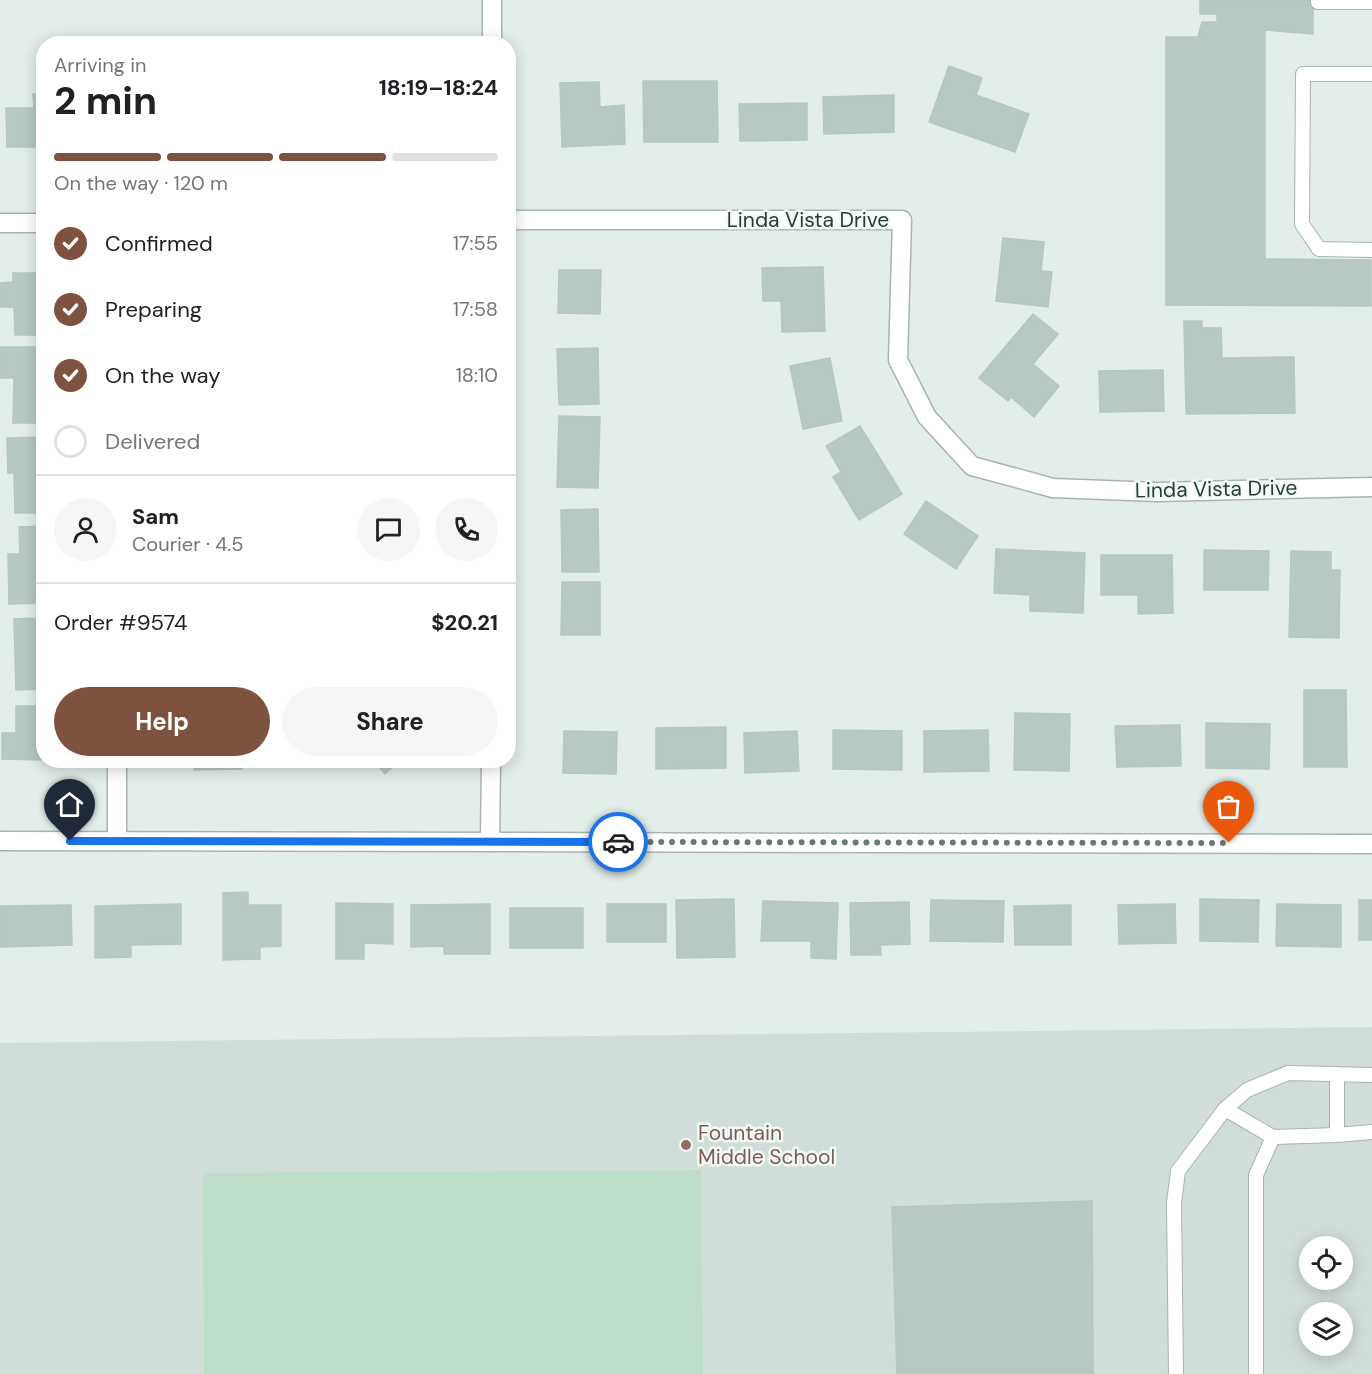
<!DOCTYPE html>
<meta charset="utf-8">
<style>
:root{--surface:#fff;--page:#f6f6f6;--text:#202124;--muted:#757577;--line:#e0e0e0;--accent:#7e523e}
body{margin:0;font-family:"DM Sans",sans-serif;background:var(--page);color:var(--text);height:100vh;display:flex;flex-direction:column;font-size:22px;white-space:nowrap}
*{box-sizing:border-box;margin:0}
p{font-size:20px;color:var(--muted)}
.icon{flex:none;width:33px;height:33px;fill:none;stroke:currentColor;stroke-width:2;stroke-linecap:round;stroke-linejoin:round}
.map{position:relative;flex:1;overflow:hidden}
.sheet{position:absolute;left:36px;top:36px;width:480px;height:732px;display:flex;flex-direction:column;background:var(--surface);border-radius:24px;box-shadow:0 3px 15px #0003}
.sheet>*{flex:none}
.tools{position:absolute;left:1299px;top:1236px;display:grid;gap:12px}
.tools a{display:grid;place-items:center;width:54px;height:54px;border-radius:50%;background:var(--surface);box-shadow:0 3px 15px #0003;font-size:30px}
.pin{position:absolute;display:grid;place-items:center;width:51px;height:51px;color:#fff;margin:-62px -26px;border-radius:50% 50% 50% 0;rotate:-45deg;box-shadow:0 0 6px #0007}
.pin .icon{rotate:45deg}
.courier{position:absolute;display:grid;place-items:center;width:60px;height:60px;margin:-30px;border:4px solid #1a73e8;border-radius:50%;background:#fff;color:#222;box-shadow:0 2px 8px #0007}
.overview em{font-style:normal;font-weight:700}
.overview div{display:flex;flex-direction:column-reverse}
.overview{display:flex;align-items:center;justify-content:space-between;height:102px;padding:0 18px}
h1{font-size:39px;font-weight:700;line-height:45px}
.bar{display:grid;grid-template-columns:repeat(4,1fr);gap:9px 6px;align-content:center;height:72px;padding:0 18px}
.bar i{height:8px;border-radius:4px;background:var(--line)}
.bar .current{background:var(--accent)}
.bar p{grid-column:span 4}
.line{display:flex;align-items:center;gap:15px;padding:0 18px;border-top:2px solid var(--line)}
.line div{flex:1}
.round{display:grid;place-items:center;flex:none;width:63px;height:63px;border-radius:32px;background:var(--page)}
ol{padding:0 18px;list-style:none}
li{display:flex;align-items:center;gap:18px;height:66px}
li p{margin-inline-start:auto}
li .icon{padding:6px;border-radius:50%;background:var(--accent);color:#fff;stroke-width:4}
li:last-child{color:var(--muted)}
li i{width:33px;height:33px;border:3px solid var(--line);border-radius:50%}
.primary-button{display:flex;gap:12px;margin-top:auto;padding:12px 18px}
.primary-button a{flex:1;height:69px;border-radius:36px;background:var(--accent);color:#fff;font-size:24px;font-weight:700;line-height:69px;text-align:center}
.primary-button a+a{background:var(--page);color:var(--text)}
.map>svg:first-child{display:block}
.built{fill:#d1ddd9;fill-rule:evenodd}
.green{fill:#bdddc8}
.building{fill:#b8c8c3;stroke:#b6c6c1;stroke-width:1.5}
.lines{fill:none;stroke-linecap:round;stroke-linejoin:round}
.lane-casing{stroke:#a6b5b1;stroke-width:16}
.street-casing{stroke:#a6b5b1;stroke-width:21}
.lane{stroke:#fff;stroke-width:14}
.street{stroke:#fff;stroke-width:18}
.done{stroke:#667b77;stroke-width:6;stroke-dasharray:0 10.8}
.route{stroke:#1a73e8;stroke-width:8}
.education-dot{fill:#8d6e63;stroke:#f4f9f7;stroke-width:2}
.labels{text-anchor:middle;stroke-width:5;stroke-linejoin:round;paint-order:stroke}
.street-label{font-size:21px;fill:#233e39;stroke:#f4f9f7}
.education-label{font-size:21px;fill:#785e54;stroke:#f4f9f7;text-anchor:start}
</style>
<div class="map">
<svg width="1372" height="1374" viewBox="0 0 1372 1374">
<rect width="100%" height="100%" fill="#e3ede9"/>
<path class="built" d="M1372,1027V1374H0V1043ZM1310,1246H1342V1280H1310ZM1310,1312H1342V1346H1310Z"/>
<path class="green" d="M701,1170L703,1374H204L203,1173Z"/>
<g class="building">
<path d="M1200,0H1313V34L1265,30V259L1371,260V306L1166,305V37H1198L1202,22H1217V14H1200Z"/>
<path d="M949,66L982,78L976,95L1029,114L1015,152L929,122Z"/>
<path d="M643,81H717L718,142H644Z"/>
<path d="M599,82L600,107L624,105L625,144L562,147L560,83Z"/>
<path d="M33,94H44V147H7L6,108H34Z"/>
<path d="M894,95V132L824,134L823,97Z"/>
<path d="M807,103V140L740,141L739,104Z"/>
<path d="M1003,238L1044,242L1041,271L1052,272L1048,307L996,301Z"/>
<path d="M823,267L825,331L782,332L781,301H763L762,268Z"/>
<path d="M559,270H601L600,314L558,313Z"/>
<path d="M13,273H44V335H15L14,307H0V283L13,282Z"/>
<path d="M1033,314L1058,334L1033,364L1059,386L1034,417L1011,397L1008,401L979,378Z"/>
<path d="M1184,321H1202V328H1221L1222,358L1294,357L1295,413L1186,414Z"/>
<path d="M0,347H44V423H13L14,378H0Z"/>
<path d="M598,348L599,404L559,405L557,349Z"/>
<path d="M830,358L842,421L803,429L790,366Z"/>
<path d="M1163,370L1164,411L1100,412L1099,371Z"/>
<path d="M559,416L600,417L598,488L557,487Z"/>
<path d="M860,426L902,494L859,520L833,477L841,472L826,446Z"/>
<path d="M44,437V513H15L14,473H8L7,438Z"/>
<path d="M926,501L978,536L956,569L904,534Z"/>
<path d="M598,509L599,572H562L561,510Z"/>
<path d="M44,526V603L9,604L8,554H20L19,527Z"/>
<path d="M996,549L1085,553L1083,613L1030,611V595L994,593Z"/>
<path d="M1204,550L1269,551L1268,590H1204Z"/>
<path d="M1291,551L1331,552V570H1340L1339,638L1289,637Z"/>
<path d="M1101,555H1172L1173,613L1138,614V595H1101Z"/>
<path d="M562,582H600V635H561Z"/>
<path d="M44,618V689L16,690L14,619Z"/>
<path d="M1304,690H1346L1347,767H1304Z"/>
<path d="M16,706H44V760L2,759V733H16Z"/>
<path d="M1015,713L1070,714L1069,771L1014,770Z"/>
<path d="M1206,723L1270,724L1269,769L1206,768Z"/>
<path d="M1180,725L1181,766L1117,767L1115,726Z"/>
<path d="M726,727V768L656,769V728Z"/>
<path d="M833,730L902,731V770L833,769Z"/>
<path d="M988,730L989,771L924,772V731Z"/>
<path d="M564,731L617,732L616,774L563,773Z"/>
<path d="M797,731L799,771L745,773L744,733Z"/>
<path d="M193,760H242V769L194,770Z"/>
<path d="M373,760H400L385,774Z"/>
<path d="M248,892V905H281V946L260,947V959L223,960V893Z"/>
<path d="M734,899L735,957L677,958L676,900Z"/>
<path d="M1200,899L1259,900L1258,942L1200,941Z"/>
<path d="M931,900L1004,901L1003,942L930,941Z"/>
<rect x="1359" y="900" width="13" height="40"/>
<path d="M763,901L838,903L836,959L811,958V941H761Z"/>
<path d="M909,902L910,944L880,945L881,955H851L850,903Z"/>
<path d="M336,903L393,904V944L364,943V959H336Z"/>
<path d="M181,904V944L131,945V957L95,958V906Z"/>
<path d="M490,904V954H444V946L411,947V905Z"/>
<rect x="607" y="904" width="59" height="38"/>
<path d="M1175,904L1176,943L1119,944L1118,905Z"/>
<path d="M1277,904L1341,905V947L1276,946Z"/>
<path d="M71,905L72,945L0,947V906Z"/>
<path d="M1071,905V945H1015L1014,906Z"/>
<rect x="510" y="908" width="73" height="40"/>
<path d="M1092,1201L1093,1374H897L892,1207Z"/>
</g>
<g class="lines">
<g class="lane-casing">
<g id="lane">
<path d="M1318,2H1372"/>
<path d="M1372,74H1303L1302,224L1319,249L1372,250"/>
<path d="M1337,1074V1135L1372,1132"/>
<path d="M1225,1109L1273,1137L1337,1135"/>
<path d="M1176,1374L1174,1203L1178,1171L1225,1109L1247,1090L1288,1073L1372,1075"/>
<path d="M1256,1374V1175L1273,1137"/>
</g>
</g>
<g class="street-casing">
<g id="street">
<path d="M492,44V0"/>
<path d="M508,220H902L898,360L927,417L972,466L1053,488L1157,492L1372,487"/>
<path d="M0,223H44"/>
<path d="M0,841L1372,844"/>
<path d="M117,841V760"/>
<path d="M490,842L491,760"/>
</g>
</g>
<use href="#lane" class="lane"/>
<use href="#street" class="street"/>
</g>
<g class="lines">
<path class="done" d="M618,842L1229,843"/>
<path class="route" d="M70,841L618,842"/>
</g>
<circle class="education-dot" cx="686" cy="1145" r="6"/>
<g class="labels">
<g class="street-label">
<text x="808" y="227">Linda Vista Drive</text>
<text transform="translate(1216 489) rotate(-1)" y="7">Linda Vista Drive</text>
</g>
<g class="education-label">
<text x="698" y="1140">Fountain<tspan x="698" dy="24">Middle School</tspan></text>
</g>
</g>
</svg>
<div class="tools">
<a><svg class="icon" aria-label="locate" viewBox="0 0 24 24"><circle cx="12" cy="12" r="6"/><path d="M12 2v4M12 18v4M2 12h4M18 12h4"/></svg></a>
<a><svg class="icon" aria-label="layers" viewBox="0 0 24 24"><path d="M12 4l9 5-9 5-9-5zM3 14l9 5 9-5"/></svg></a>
</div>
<div class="pin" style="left:1229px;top:843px;background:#ea580c"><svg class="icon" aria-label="bag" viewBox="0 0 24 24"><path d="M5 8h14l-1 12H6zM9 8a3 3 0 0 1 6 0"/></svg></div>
<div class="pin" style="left:70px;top:841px;background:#1f2937"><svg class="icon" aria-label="home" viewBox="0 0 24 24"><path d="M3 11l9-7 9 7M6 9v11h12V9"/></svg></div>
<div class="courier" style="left:618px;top:842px"><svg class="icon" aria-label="car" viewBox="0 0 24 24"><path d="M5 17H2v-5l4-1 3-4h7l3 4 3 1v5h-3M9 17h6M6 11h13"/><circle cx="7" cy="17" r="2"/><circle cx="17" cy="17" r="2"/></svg></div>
<section class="sheet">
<div class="overview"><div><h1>2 min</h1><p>Arriving in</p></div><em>18:19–18:24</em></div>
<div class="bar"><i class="current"></i><i class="current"></i><i class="current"></i><i></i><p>On the way · 120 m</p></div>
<ol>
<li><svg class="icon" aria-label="check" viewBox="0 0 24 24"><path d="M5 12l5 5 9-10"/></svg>Confirmed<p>17:55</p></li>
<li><svg class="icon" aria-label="check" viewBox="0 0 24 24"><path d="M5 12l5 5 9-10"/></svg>Preparing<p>17:58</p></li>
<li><svg class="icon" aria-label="check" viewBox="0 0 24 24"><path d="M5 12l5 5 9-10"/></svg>On the way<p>18:10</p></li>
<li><i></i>Delivered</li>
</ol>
<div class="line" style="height:108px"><a class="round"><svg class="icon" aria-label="person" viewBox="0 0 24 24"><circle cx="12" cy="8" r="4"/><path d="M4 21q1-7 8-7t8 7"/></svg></a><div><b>Sam</b><p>Courier · 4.5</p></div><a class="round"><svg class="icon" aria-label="chat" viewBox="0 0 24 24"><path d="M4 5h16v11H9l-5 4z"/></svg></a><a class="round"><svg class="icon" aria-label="phone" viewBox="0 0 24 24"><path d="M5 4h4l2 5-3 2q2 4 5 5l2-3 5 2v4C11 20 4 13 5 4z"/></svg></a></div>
<div class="line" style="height:78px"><div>Order #9574</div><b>$20.21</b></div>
<div class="primary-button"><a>Help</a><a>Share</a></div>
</section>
</div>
